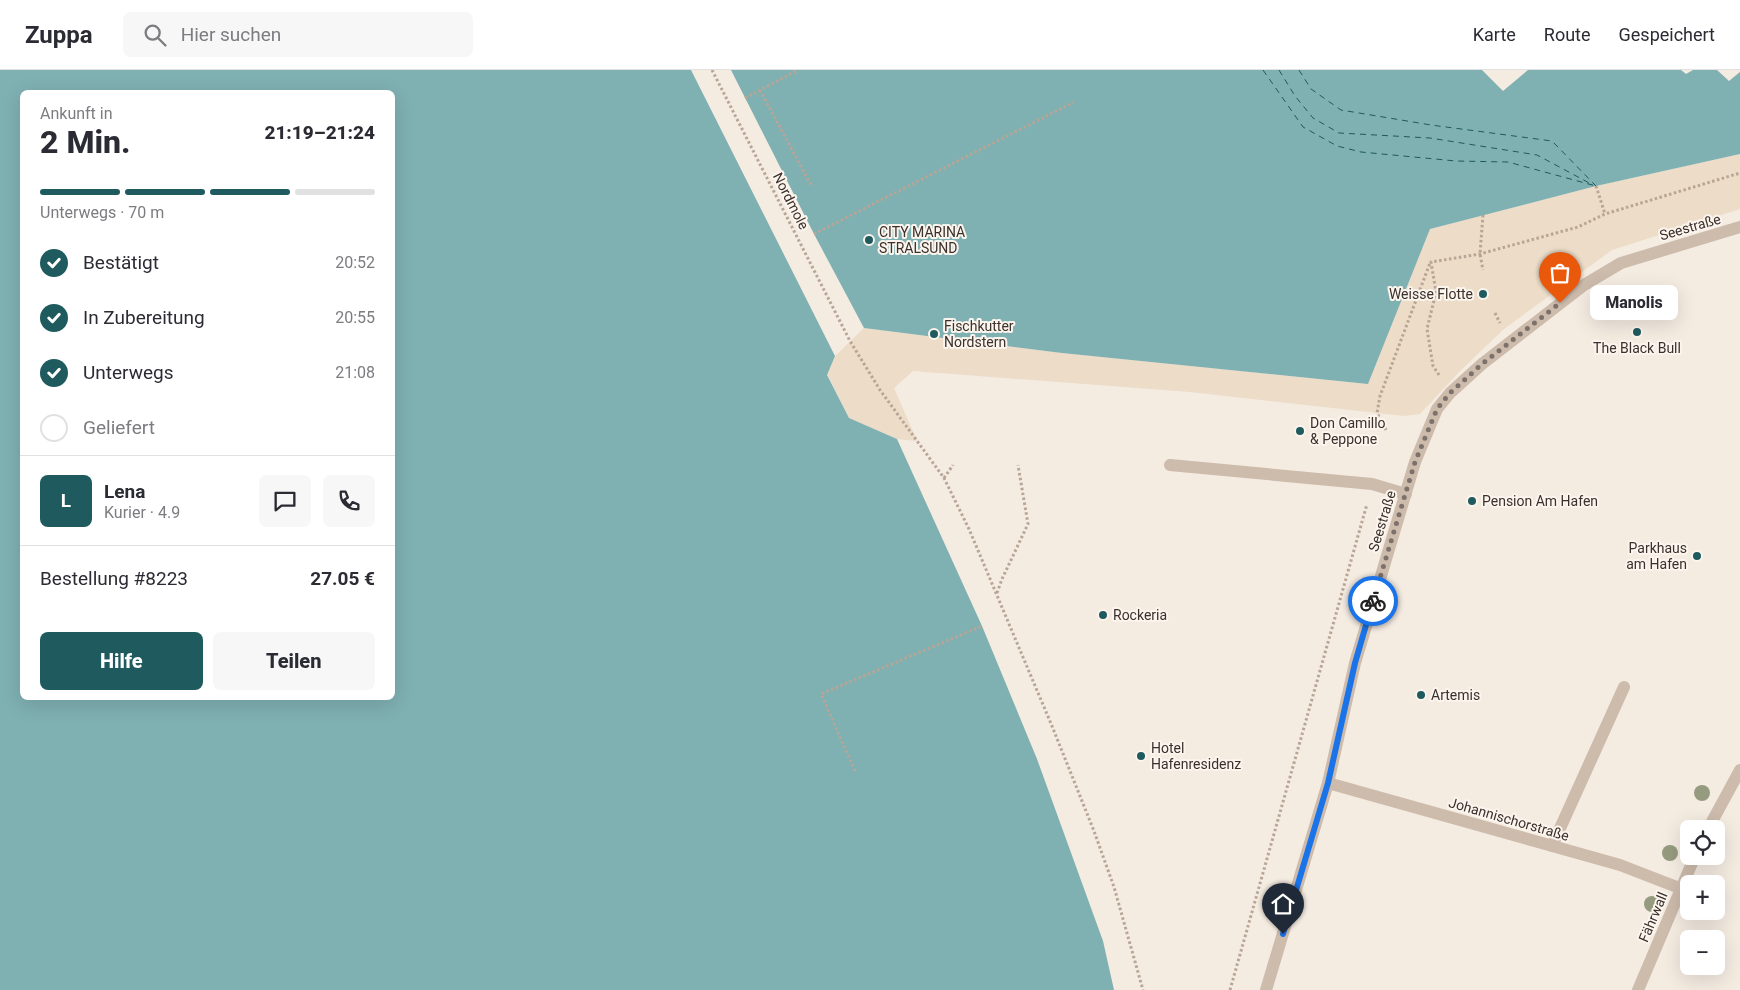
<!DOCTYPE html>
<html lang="de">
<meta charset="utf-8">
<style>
:root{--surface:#fff;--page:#f7f7f7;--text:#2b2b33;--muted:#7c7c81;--line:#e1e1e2;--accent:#1f5a5e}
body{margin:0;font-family:Roboto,sans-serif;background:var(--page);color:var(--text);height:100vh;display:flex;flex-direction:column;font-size:19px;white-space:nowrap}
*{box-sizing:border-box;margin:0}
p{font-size:16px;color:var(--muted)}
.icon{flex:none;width:28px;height:28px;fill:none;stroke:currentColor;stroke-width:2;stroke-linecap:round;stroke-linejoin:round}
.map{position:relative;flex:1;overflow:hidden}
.sheet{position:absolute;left:20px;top:20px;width:375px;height:610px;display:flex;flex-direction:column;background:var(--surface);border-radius:8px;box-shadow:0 5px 20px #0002}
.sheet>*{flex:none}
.tools{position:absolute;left:1680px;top:750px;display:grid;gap:10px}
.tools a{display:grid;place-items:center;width:45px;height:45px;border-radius:8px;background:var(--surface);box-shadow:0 5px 20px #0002;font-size:25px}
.pin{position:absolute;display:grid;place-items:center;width:42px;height:42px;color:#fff;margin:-51px -21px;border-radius:50% 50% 50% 0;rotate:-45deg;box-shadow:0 0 5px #0007}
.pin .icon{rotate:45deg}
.courier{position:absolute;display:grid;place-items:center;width:50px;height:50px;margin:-25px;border:4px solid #1a73e8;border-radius:50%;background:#fff;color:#222;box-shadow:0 1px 6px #0007}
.bubble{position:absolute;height:35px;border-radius:8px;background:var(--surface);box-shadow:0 5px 20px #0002;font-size:16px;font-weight:800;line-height:35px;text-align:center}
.head em{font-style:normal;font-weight:800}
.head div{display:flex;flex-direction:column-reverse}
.head{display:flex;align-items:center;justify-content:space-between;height:85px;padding:0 20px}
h1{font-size:32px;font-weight:800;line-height:38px}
.bar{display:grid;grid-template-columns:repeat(4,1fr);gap:8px 5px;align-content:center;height:60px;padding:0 20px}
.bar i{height:6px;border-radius:4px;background:var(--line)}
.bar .on{background:var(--accent)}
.bar p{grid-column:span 4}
.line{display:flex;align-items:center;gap:12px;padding:0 20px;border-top:1px solid var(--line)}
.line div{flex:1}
.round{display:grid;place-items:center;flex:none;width:52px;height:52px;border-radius:8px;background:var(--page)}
ol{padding:0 20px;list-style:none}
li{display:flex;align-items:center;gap:15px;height:55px}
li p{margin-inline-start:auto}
li .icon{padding:5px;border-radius:50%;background:var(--accent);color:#fff;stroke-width:4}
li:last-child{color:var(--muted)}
li i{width:28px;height:28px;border:2px solid var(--line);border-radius:50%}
.cta{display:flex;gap:10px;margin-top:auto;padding:10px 20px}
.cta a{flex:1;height:58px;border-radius:8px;background:var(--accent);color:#fff;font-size:20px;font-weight:800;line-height:58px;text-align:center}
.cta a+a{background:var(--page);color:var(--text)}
header{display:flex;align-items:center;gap:30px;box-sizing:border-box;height:70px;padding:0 25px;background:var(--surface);border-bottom:1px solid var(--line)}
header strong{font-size:24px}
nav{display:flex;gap:28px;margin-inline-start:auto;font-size:18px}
.search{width:350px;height:45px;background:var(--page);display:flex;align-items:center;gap:12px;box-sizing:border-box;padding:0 18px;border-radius:8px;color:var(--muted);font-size:19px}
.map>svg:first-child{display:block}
.plaza{fill:#ecdcc8}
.water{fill:#7fb0b2;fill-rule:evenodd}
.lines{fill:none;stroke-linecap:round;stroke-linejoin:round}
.ferry{stroke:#1f5a5e;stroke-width:1;stroke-dasharray:6 5;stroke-linecap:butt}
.path{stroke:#b9a596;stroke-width:3;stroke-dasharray:2.5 2.5;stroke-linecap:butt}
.minor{stroke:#cdbbac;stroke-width:12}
.tree{fill:#969b7f}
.done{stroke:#7c716b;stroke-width:5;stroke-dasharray:0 9}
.route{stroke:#1a73e8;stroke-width:6}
.poi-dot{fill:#1f5a5e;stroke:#fbf5ee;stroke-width:2}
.labels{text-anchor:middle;stroke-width:4;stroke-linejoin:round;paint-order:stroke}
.street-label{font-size:14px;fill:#3b302b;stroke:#fbf5ee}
.poi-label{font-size:14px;fill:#3b302b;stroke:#fbf5ee;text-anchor:start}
</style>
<header>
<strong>Zuppa</strong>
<div class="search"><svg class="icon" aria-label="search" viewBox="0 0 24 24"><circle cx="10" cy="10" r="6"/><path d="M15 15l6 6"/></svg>Hier suchen</div>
<nav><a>Karte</a><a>Route</a><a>Gespeichert</a></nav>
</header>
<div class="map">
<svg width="1740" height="920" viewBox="0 0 1740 920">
<rect width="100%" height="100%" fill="#f4ebe1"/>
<path class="plaza" d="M1740,84V139L1612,180L1504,259L1462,299L1420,344L1404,346L1190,322L913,301L894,318L917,371L897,369L849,348L827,304L835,286L864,258L1062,283L1368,314L1430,159L1596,116Z"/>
<g class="water">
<path d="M0,0H691L835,286L827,305L849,348L897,369L982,556L1037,689L1103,871L1114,920H0ZM392,22V628H22V22Z"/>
<path d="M731,0H1482L1503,21L1528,0H1681L1686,4L1693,0H1717L1729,11L1740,2V84L1596,116L1430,159L1368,314L1062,283L864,258L814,164Z"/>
</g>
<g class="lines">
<g class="ferry">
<path d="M1263,0L1303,57L1337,76L1361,82L1456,91L1508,92L1596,116"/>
<path d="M1279,0L1295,26L1313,48L1339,63L1430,68L1537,85L1593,115"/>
<path d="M1299,0L1311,19L1341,40L1431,55L1552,71L1596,116"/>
</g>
<g class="path">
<path d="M712,0L850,271L880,320L944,408L969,459L1052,656L1094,761L1114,817L1143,920"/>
<path d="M760,20L811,115"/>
<path d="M745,28L798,0"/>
<path d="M1596,116L1605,144"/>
<path d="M1483,145L1480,184L1483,200"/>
<path d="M814,164L1074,32"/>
<path d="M1495,243L1500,253"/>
<path d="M1439,305L1433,296L1427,259L1436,222L1431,192L1480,184L1578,157L1605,144L1740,103"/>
<path d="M1386,360L1377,343L1380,326L1430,193"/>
<path d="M944,408L953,395"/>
<path d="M997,523L1002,509L1028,454L1018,395"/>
<path d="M855,701L821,624L982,556"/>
<path d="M1230,920L1367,434"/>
</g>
<g class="minor">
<path d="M1170,395L1372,414L1406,424"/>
<path d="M1328,713L1620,795L1682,819"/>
<path d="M1708,759L1740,700"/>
<path d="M1552,776L1624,617"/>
<path d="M1266,920L1328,713L1355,593L1415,392L1437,339L1450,323L1482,294L1584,215L1621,193L1740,157"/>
<path d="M1638,920L1695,786"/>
</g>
</g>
<g class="tree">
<circle cx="1702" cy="723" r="8"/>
<circle cx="1670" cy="783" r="8"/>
<circle cx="1652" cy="834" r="8"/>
</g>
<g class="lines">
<path class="done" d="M1373,531L1415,392L1437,339L1450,323L1482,294L1560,233"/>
<path class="route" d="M1283,864L1328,713L1355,593L1373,531"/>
</g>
<g class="poi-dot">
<circle cx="869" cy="170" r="5"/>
<circle cx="1483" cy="224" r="5"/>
<circle cx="1637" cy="262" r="5"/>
<circle cx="934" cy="264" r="5"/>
<circle cx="1300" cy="361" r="5"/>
<circle cx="1472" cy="431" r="5"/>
<circle cx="1697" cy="486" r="5"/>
<circle cx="1103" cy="545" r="5"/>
<circle cx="1421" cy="625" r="5"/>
<circle cx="1141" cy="686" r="5"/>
</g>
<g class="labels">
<g class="street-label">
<text transform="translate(791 131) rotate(63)" y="5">Nordmole</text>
<text transform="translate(1690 157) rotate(-16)" y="5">Seestraße</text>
<text transform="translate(1382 451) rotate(-73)" y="5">Seestraße</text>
<text transform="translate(1509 749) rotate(16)" y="5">Johannischorstraße</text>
<text transform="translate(1653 847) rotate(-67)" y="5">Fährwall</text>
</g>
<g class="poi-label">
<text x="879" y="167">CITY MARINA<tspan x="879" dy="16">STRALSUND</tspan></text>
<text x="1473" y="229" text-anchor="end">Weisse Flotte</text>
<text x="944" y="261">Fischkutter<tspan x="944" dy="16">Nordstern</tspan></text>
<text x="1637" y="283" text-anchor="middle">The Black Bull</text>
<text x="1310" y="358">Don Camillo<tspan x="1310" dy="16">&amp; Peppone</tspan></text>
<text x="1482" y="436">Pension Am Hafen</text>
<text x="1687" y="483" text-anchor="end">Parkhaus<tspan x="1687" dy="16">am Hafen</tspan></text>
<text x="1113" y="550">Rockeria</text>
<text x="1431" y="630">Artemis</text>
<text x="1151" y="683">Hotel<tspan x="1151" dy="16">Hafenresidenz</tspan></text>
</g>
</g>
</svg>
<div class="tools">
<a><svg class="icon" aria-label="locate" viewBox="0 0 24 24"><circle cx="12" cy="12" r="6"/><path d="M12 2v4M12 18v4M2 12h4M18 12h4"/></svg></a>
<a>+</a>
<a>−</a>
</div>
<div class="pin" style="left:1560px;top:233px;background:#ea580c"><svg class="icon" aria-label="bag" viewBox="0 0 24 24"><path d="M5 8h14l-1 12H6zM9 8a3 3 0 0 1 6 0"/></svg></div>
<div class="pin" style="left:1283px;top:864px;background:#1f2937"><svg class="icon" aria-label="home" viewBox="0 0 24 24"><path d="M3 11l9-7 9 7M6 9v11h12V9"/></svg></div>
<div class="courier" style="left:1373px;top:531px"><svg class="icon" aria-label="bike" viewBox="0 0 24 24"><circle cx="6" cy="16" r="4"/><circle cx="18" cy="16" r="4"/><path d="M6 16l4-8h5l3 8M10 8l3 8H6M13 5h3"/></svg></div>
<div class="bubble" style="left:1590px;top:215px;width:88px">Manolis</div>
<section class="sheet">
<div class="head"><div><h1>2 Min.</h1><p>Ankunft in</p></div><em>21:19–21:24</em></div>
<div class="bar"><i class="on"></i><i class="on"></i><i class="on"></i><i></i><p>Unterwegs · 70 m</p></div>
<ol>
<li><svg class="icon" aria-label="check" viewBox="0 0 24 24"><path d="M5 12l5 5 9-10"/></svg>Bestätigt<p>20:52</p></li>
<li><svg class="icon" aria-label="check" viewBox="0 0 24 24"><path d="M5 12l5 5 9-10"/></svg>In Zubereitung<p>20:55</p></li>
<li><svg class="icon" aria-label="check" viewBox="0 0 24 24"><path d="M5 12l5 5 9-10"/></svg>Unterwegs<p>21:08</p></li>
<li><i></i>Geliefert</li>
</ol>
<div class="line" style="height:90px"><b class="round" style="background:var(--accent);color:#fff">L</b><div><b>Lena</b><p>Kurier · 4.9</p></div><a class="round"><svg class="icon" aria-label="chat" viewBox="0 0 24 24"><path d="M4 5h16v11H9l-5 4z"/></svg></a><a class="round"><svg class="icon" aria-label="phone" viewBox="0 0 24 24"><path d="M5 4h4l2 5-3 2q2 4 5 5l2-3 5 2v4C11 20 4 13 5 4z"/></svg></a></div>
<div class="line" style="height:65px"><div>Bestellung #8223</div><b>27.05 €</b></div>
<div class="cta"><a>Hilfe</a><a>Teilen</a></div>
</section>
</div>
